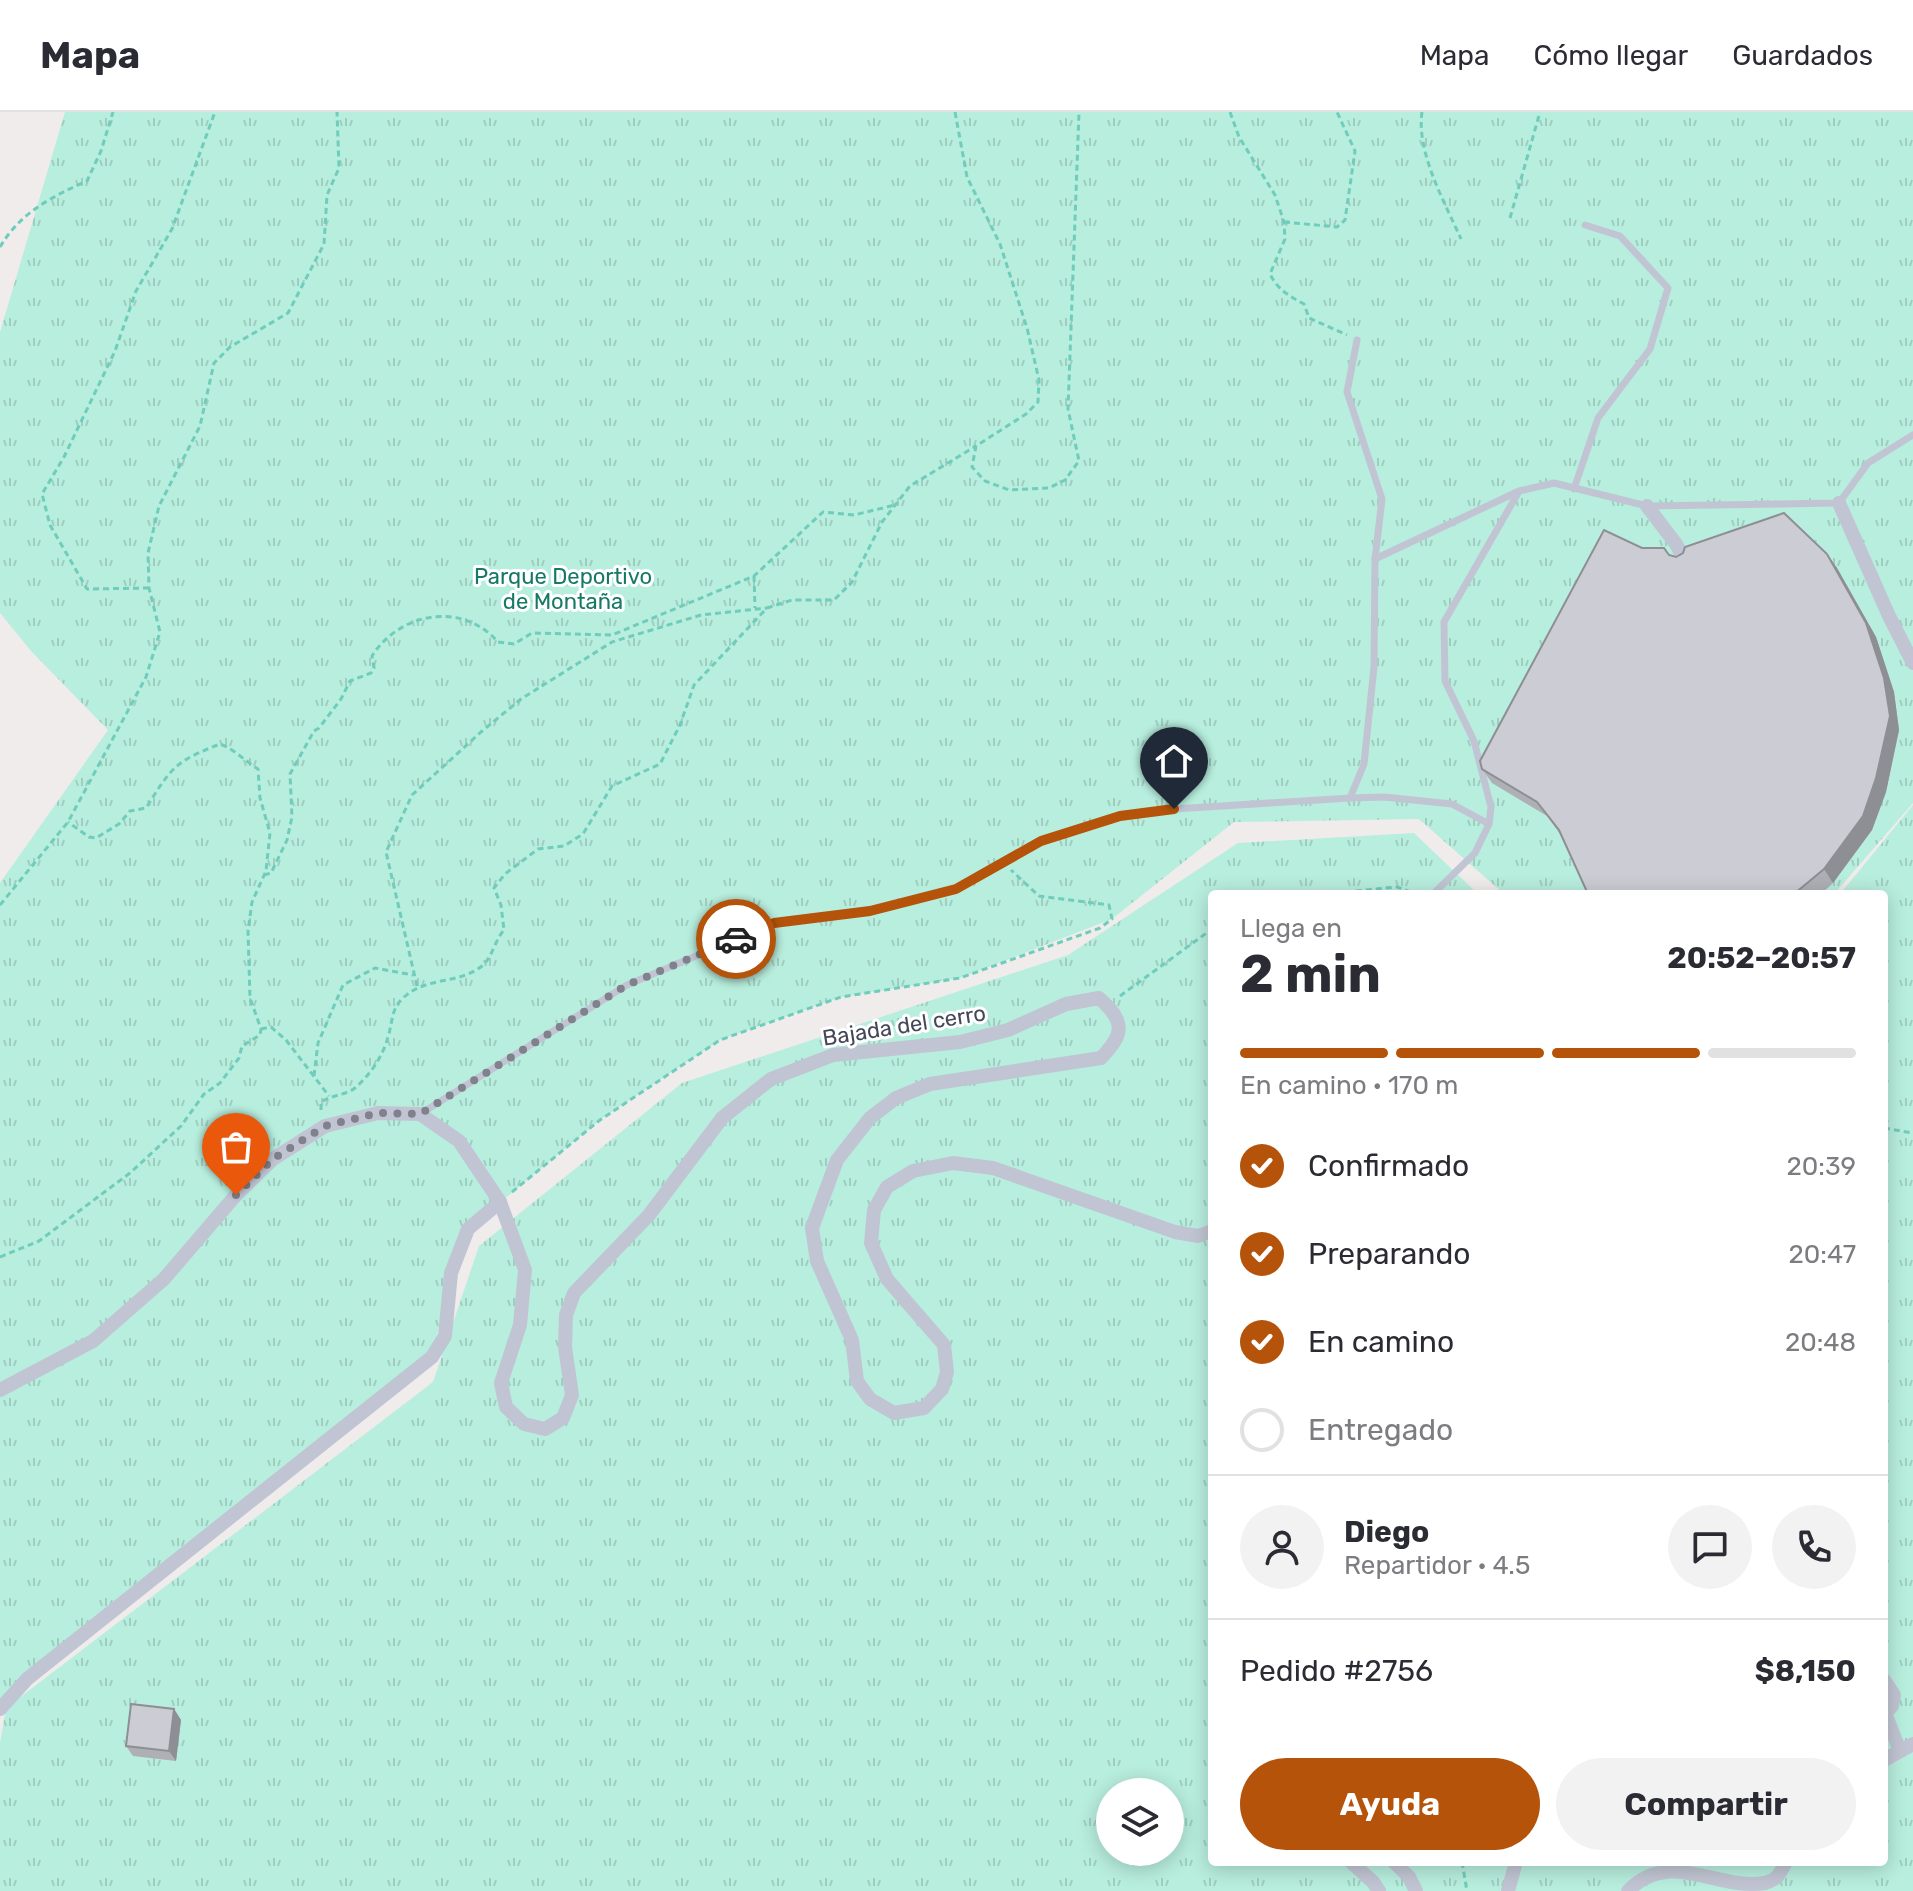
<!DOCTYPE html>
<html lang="es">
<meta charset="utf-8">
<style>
:root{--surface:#fff;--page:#f2f2f3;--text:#2b2b33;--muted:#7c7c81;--line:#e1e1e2;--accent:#b45309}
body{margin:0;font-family:Rubik,sans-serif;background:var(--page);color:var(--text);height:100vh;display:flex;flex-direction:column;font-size:30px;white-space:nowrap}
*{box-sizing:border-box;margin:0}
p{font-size:26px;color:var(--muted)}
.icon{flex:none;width:44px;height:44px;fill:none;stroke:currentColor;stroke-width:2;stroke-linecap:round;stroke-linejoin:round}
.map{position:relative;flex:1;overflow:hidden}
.panel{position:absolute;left:1208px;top:778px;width:680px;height:976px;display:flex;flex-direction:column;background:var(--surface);border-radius:8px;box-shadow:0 4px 20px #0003}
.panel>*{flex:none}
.tools{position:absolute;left:1096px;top:1666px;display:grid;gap:16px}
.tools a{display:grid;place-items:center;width:88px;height:88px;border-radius:50%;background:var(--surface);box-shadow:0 4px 20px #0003;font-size:40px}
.pin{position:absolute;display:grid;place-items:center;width:68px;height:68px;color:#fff;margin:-82px -34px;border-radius:50% 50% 50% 0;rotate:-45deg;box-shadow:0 0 8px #0007}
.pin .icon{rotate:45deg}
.courier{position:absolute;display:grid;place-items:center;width:80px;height:80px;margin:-40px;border:6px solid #b45309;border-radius:50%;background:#fff;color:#222;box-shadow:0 2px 10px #0007}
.head em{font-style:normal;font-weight:700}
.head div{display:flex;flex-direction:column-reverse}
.head{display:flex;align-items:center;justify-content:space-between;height:136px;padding:0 32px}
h1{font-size:52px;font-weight:700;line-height:60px}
.bar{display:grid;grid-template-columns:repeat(4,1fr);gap:12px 8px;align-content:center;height:96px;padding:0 32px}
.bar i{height:10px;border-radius:6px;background:var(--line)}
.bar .selected{background:var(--accent)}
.bar p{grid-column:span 4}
.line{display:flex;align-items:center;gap:20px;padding:0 32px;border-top:2px solid var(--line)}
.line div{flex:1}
.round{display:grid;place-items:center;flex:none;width:84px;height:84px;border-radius:42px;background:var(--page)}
ol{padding:0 32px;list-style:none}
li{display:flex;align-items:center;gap:24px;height:88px}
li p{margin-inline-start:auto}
li .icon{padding:8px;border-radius:50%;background:var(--accent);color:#fff;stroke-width:4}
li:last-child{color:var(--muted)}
li i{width:44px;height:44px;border:4px solid var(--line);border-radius:50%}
.primary-button{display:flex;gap:16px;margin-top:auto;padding:16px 32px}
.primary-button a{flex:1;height:92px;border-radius:48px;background:var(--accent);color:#fff;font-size:32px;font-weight:700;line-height:92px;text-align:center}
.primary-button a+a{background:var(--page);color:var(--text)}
header{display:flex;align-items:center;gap:48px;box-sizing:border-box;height:112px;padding:0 40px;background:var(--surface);border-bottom:2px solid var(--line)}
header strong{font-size:38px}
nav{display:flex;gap:44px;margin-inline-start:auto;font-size:28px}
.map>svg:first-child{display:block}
.grass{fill:url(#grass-tufts);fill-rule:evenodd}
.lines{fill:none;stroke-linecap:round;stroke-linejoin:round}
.path{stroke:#70ccbb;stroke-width:3;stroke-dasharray:6 4;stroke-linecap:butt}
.lane{stroke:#c1c5d3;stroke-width:7}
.street{stroke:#c1c5d3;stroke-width:14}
.wall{fill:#afafb6}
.shaded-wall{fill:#8e8f94}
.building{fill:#cbccd4;stroke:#8e8f94;stroke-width:2}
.done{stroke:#80818c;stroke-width:8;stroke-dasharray:0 14.4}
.route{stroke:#b45309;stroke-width:10}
.labels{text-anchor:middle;stroke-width:6;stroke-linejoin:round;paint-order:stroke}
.park-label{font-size:22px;fill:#167966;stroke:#fff}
.street-label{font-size:22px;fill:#444859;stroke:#fff}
</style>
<header>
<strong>Mapa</strong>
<nav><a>Mapa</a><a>Cómo llegar</a><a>Guardados</a></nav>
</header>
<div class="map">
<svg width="1913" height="1779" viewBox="0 0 1913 1779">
<defs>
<pattern id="grass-tufts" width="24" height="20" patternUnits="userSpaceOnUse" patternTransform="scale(2)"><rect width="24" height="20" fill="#b8eede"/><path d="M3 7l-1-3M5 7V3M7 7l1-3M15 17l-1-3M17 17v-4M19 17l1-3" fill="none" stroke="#9fcec1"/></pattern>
</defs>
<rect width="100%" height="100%" fill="#efeceb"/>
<g class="grass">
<path d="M65,0H1913V691L1834,782H1504L1419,707L1234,710L1112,807L960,866L841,885L720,928L600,1008L468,1117L451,1161L432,1245L2,1592L0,1608V771L108,618L31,539L0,501V220Z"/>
<path d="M1913,693V1779H0V1631L6,1596L433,1270L479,1134L682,971L1068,843L1238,731L1414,721L1478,782H1212V1750H1884V782H1840ZM1110,1680H1170V1740H1110Z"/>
</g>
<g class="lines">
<g class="path">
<path d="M955,0L967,65L1000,132L1027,216L1039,268L1038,290L1026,302L976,334L972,355L985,369L1009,378L1049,376L1065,368L1079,349L1068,297L1079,0"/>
<path d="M1230,0L1239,25L1275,83L1284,110L1285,127L1270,162C1278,178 1289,184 1304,192L1309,206L1347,223"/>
<path d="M1422,0C1416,40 1445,91 1461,127"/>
<path d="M1510,106L1540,0"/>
<path d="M1284,110L1337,115L1345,108L1355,39L1337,0"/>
<path d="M0,135C20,101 51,85 87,69L101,39L113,0"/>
<path d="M754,464L755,496"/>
<path d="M149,476L87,477L50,413L42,382L64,345L115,239L136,179L172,117L215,0"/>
<path d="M264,763L271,761L287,728L292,705L290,662L314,619L319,616L341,587L350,569L371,561L374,556L372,544C400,500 462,489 498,530L514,532L532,521L612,523L754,464L823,400L854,403L895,393"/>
<path d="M1326,782L1397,775L1416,782"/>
<path d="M0,793L68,710L146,565L160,520L149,476L148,441L159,394L200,314L214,251L230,235L288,201L324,132L327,83L339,56L337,0"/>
<path d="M417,874L386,740L412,683L481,620L521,587L612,530L701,503L767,496"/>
<path d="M1120,884L1212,817"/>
<path d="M261,917L271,915L286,928L329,984"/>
<path d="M314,964L318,931L343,873L375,856L413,863"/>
<path d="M321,998V990C332,983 346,983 355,976C370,963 383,944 388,925C393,909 391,897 403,886C426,864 458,873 482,854C492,846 495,828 504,818L501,793L494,776L505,762L538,737L564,734L583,722L612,674L660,652L680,613L694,573L767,496L792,488H834L852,470L882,410L910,374L976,334"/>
<path d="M1884,1016L1913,1021"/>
<path d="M512,1080L600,1008L720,928L841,885L960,866L1100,816L1112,807L1109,793L1039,784L1011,758"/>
<path d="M0,1145L39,1129L130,1061L181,1014L204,982L220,971L239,946L242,934L260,923L261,917L250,886L248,819L252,790L266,759L270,721L260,686L258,657C245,649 234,637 220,632C174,650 172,655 146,696L130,699L119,712L96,726L89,725L68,710"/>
<path d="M1462,1750L1467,1779"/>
</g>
<g class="lane">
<path d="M1574,377L1598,306L1650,237L1668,176L1620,124L1585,113"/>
<path d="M1375,447L1519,379L1554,371L1647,394L1839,391L1868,351L1913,323"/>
<path d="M1350,686L1384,685L1452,692L1489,712"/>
<path d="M1433,782L1475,741L1489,712L1491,695L1474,629L1445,569L1444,510L1518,381"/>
<path d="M420,1002L627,873L774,811L870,799L956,777L1041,729L1120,704L1174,697L1350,686L1364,652L1374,555L1375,447L1382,387L1347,280L1357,228"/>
</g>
<g class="street">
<path d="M1839,391L1889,504L1913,551"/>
<path d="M1647,394L1676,432L1685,449"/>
<path d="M0,1278L93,1229L164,1167L236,1083L273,1047L325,1014L378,1001L420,1002L459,1029L500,1090L525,1158L520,1213L501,1271L506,1295L524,1312L545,1317L563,1306L572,1283L565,1235L566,1203L574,1181L649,1103L722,1006L771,967L833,943L960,930L1008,918L1066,892L1099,886C1126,910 1124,922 1101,946L930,972L896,986L870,1006L837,1048L812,1116L817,1149L852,1228L857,1269L870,1287L894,1301L924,1296L942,1277L947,1260L944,1233L887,1167L871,1131L874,1098L887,1075L913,1059L953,1051L993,1056L1175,1120L1198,1124L1212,1119"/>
<path d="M1884,1568L1894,1583L1892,1594L1884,1602"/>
<path d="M0,1597L27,1567L432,1245L445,1224L451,1161L468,1117L500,1090"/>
<path d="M1885,1601L1900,1639"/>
<path d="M1884,1648L1913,1632"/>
<path d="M1351,1750L1373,1770L1379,1779"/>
<path d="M1394,1750L1409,1765L1416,1779"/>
<path d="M1508,1779L1516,1750"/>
<path d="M1628,1779C1669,1736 1717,1779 1765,1771C1768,1770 1773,1768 1776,1766C1780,1762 1783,1755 1786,1750"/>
</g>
</g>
<g class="wall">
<path d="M1642,436L1676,445L1683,441L1827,442L1837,456L1876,525L1894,580L1899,618L1886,680L1872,718L1833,771L1821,782H1588L1560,722L1547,704L1492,671L1482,657Z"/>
<path d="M174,1597L181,1608L176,1649L133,1644L126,1634Z"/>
</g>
<g class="shaded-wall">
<path d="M1827,442L1837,456L1876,525L1894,580L1899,618L1886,680L1872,718L1833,771L1824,757Z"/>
<path d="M174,1597L181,1608L176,1649L169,1639Z"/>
</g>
<g class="building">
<path d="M1784,401L1827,442L1866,511L1884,566L1890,604L1876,666L1863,704L1824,757L1794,782H1588L1559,718L1537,690L1482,657L1480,649L1604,418L1642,436H1664L1669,443L1676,445L1683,441L1685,435Z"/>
<path d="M131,1592L174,1597L169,1639L126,1634Z"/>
</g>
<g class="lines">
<path class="done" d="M236,1083L273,1047L325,1014L378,1001L420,1002L627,873L736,827"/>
<path class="route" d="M736,827L774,811L870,799L956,777L1041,729L1120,704L1174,697"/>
</g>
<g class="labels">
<g class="park-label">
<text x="563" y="472">Parque Deportivo<tspan x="563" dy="25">de Montaña</tspan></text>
</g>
<g class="street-label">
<text transform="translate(904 913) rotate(-9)" y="8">Bajada del cerro</text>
</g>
</g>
</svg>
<div class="tools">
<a><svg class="icon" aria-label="layers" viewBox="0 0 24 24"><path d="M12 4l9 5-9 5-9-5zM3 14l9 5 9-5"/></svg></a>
</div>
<div class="pin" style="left:236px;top:1083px;background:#ea580c"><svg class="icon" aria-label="bag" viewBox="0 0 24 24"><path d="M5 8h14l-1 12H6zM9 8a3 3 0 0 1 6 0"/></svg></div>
<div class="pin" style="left:1174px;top:697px;background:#1f2937"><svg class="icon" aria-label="home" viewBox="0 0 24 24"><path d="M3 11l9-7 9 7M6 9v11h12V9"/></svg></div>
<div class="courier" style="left:736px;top:827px"><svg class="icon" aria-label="car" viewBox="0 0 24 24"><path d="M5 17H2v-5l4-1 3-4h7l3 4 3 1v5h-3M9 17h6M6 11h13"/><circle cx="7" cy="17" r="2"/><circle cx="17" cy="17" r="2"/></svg></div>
<section class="panel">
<div class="head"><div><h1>2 min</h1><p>Llega en</p></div><em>20:52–20:57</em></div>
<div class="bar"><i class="selected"></i><i class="selected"></i><i class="selected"></i><i></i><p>En camino · 170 m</p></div>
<ol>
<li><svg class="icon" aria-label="check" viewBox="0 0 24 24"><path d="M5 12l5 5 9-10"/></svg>Confirmado<p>20:39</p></li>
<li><svg class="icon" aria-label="check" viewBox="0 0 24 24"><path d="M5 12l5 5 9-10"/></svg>Preparando<p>20:47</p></li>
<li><svg class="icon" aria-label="check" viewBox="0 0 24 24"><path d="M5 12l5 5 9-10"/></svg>En camino<p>20:48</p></li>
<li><i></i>Entregado</li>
</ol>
<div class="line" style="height:144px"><a class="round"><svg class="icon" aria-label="person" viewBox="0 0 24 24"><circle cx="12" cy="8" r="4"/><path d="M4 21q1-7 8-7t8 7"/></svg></a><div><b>Diego</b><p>Repartidor · 4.5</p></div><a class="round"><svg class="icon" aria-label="chat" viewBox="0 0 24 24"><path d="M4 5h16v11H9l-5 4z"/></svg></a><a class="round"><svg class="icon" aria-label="phone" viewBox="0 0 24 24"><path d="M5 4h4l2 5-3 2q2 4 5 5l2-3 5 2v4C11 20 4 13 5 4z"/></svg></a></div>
<div class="line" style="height:104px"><div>Pedido #2756</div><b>$8,150</b></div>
<div class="primary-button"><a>Ayuda</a><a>Compartir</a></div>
</section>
</div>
